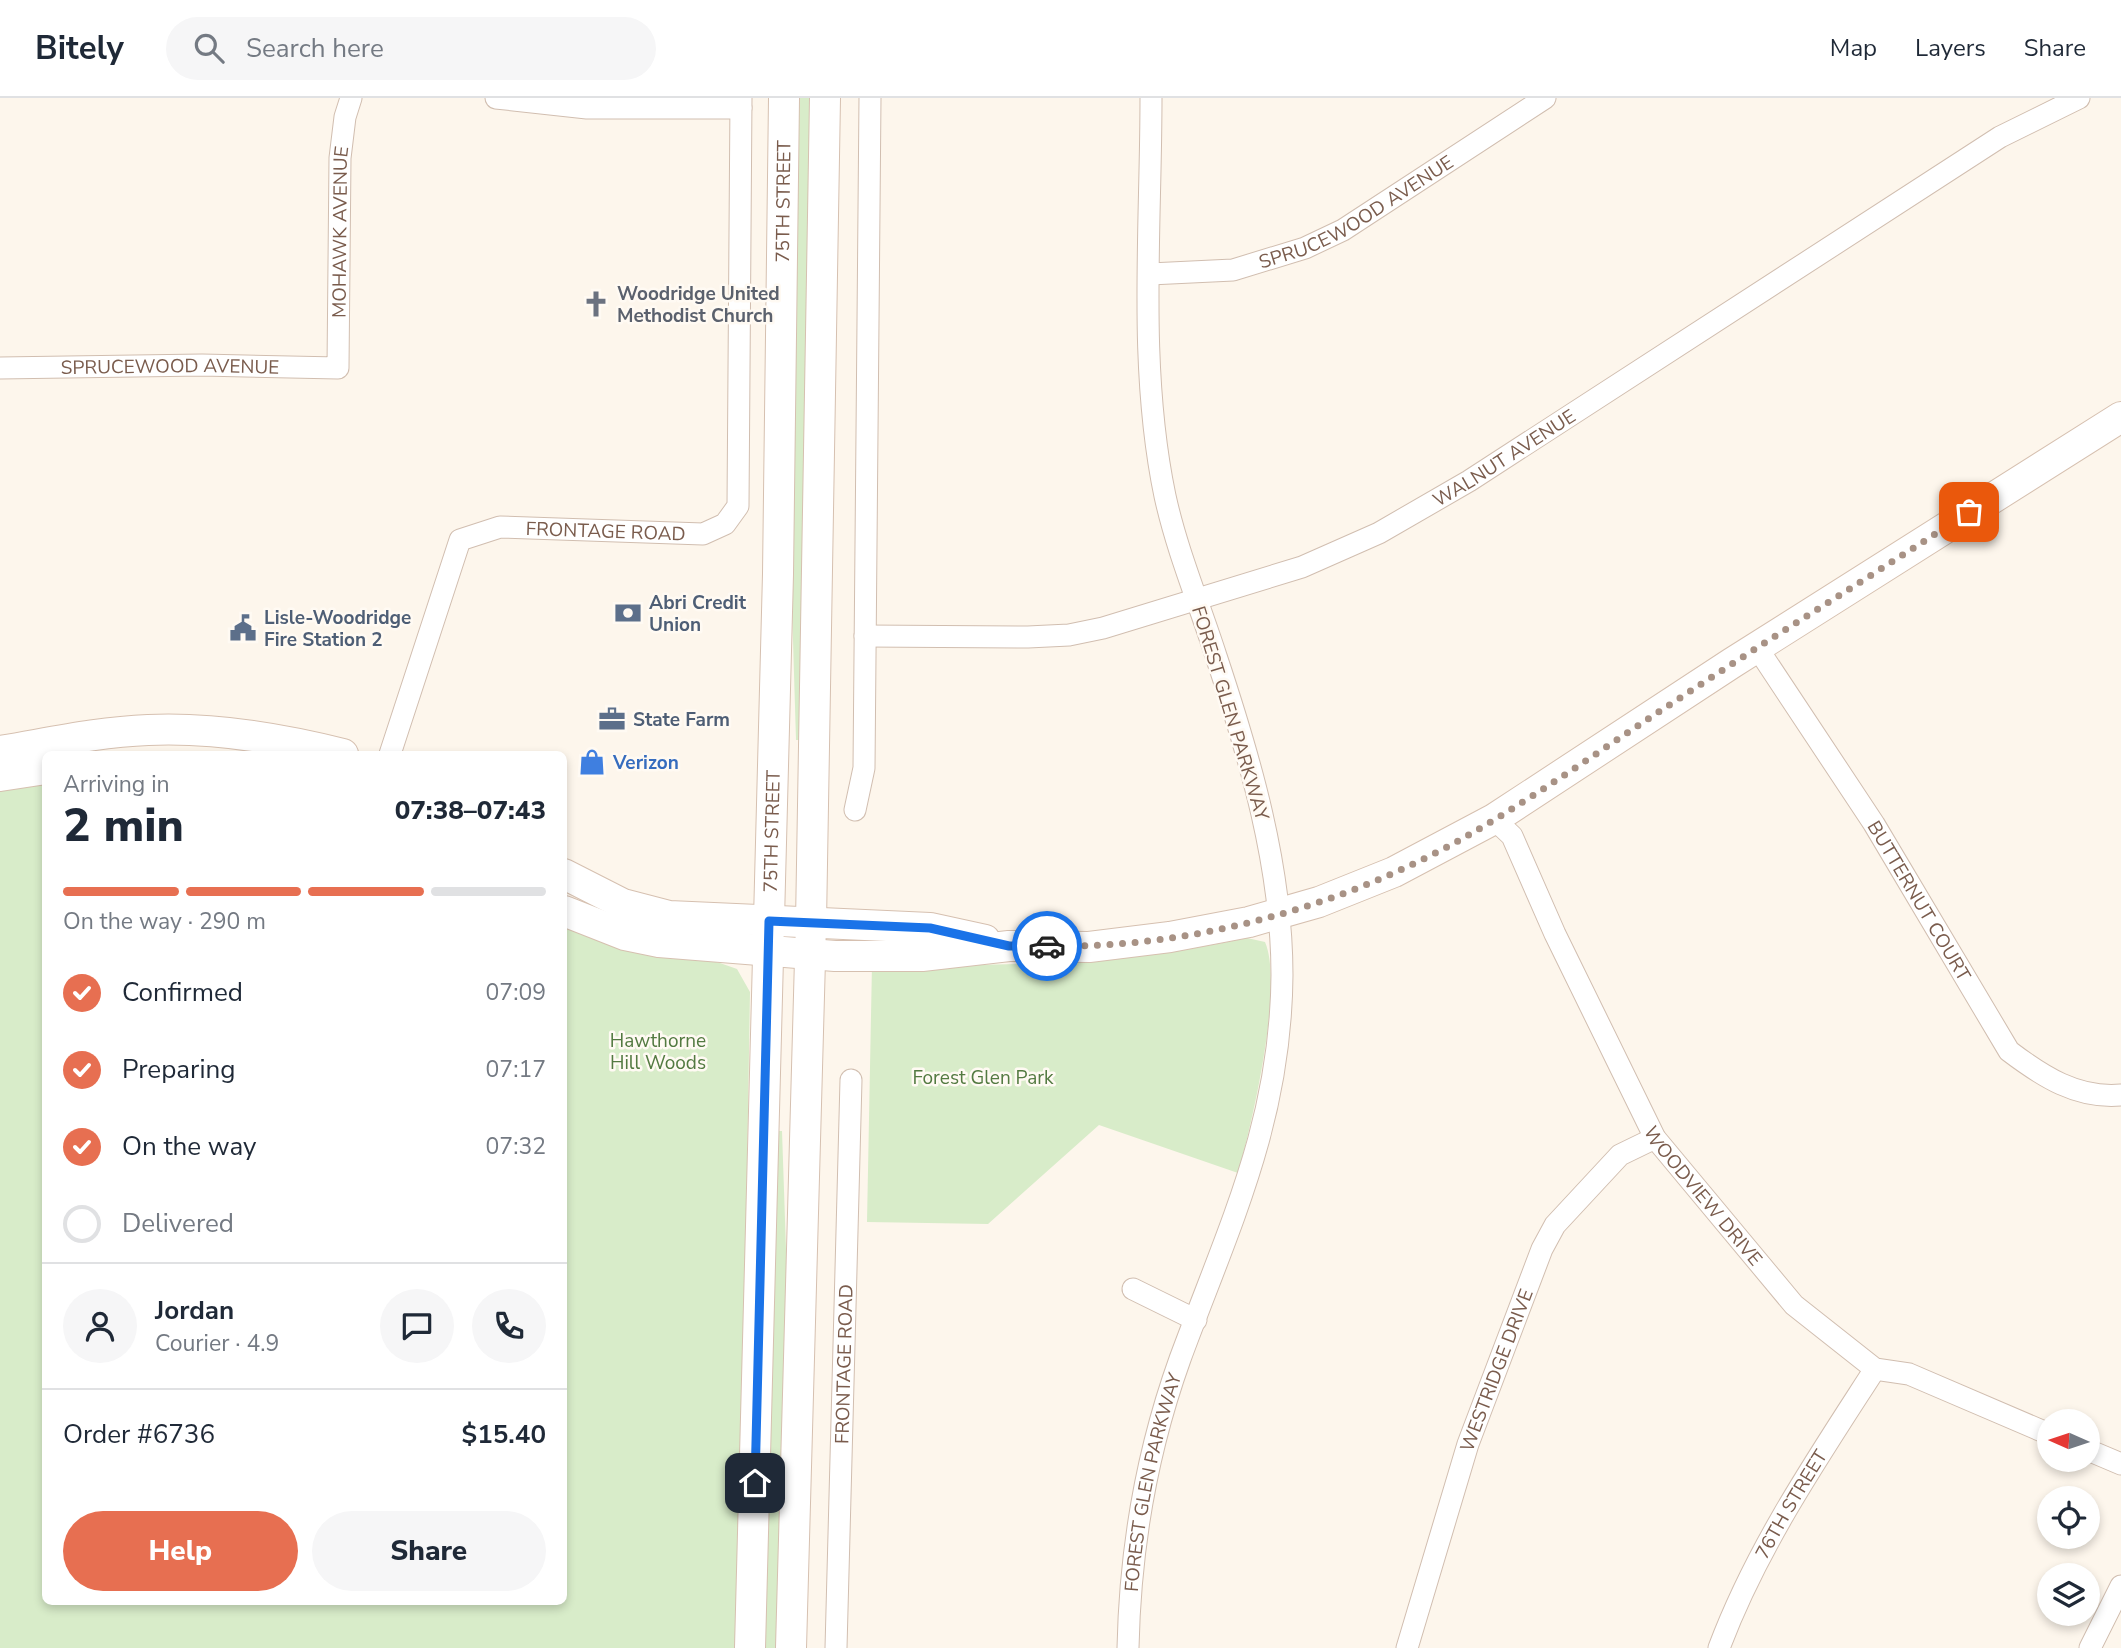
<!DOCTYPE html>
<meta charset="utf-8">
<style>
:root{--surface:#fff;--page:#f6f6f7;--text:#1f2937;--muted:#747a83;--line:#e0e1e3;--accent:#e76f51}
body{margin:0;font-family:"Nunito Sans",sans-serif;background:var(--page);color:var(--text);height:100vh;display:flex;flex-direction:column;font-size:26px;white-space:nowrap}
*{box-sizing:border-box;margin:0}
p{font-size:23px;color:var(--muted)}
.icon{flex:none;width:38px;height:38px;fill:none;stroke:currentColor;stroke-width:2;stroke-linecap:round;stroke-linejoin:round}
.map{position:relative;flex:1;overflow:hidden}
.details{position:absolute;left:42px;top:653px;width:525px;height:854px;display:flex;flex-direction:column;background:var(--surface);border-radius:10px;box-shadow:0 4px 10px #0003}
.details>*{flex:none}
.needle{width:46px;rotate:273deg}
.fabs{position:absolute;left:2037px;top:1311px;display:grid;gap:14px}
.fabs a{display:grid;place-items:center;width:63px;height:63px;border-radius:50%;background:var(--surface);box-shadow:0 4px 10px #0003;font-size:35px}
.pin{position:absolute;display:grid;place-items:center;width:60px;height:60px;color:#fff;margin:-30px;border-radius:14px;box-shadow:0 4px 10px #0006}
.courier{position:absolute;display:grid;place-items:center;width:70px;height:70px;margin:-35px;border:5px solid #1a73e8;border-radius:50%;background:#fff;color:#222;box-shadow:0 2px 9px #0007}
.head em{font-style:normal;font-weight:800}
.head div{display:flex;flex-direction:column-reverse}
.head{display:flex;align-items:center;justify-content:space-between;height:119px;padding:0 21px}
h1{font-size:46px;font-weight:800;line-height:52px}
.bar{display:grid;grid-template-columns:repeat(4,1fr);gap:10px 7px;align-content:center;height:84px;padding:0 21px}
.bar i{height:9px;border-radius:5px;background:var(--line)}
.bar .selected{background:var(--accent)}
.bar p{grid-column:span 4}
.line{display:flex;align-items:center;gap:18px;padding:0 21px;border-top:2px solid var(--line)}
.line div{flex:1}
.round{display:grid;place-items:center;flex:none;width:74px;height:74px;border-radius:37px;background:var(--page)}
ol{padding:0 21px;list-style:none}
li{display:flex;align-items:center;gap:21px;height:77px}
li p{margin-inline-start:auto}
li .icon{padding:7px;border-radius:50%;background:var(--accent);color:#fff;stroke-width:4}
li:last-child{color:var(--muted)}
li i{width:38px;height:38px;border:4px solid var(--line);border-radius:50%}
.cta{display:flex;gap:14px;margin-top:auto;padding:14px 21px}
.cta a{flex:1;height:80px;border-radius:42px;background:var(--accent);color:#fff;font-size:28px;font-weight:800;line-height:80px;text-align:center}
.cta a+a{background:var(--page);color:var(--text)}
header{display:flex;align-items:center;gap:42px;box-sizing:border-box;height:98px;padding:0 35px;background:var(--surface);border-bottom:2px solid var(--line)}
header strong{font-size:33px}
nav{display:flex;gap:38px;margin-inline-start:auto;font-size:24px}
.search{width:490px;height:63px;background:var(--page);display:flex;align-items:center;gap:18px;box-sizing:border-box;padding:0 24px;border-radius:38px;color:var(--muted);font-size:26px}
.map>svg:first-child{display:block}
.green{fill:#d8ecc9}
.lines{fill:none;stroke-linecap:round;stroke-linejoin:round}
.street-casing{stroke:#d1beb0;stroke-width:23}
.secondary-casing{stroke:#d6c0b0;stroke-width:32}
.street{stroke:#fff;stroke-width:21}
.secondary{stroke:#fff;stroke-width:30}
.done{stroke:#a89285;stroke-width:7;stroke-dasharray:0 12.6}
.route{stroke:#1a73e8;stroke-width:9}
.labels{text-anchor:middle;stroke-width:5;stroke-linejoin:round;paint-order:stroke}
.street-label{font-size:19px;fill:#7a5c4d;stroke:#fffaf3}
.worship-label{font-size:19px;font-weight:bold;fill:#5b616d;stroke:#fffaf3;text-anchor:start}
.service-label{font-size:19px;font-weight:bold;fill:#4e5e75;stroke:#fffaf3;text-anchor:start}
.shop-label{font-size:19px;font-weight:bold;fill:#366cbe;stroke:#fffaf3;text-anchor:start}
.park-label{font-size:19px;fill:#537a41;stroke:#fffaf3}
</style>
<header>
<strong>Bitely</strong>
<div class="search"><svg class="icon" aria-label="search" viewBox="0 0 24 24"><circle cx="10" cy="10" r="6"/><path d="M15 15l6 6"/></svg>Search here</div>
<nav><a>Map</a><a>Layers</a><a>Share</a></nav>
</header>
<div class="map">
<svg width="2121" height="1550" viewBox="0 0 2121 1550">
<rect width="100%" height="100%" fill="#fdf6ec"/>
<g class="green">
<path d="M797,0H814L802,642H796L791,476Z"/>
<path d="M45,680L46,1503H564V826L720,865L737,871L750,894L739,1550H0V687Z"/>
<path d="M1247,840L1265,844C1284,888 1252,1026 1238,1075L1099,1027L988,1126L867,1124L872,866C997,869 1125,867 1247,840Z"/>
<path d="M776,1033H782L788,1210L779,1550H763Z"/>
</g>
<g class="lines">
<g class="street-casing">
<g id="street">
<path d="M496,0L587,10H741"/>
<path id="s1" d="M1150,176L1233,172L1305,150L1343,132L1545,0"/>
<path id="s2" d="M0,270L202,267L338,270L340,60L345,19L351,0"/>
<path id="s3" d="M865,538L1028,539L1069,537L1103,530L1302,469L1379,435L1469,383L2000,39L2079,0"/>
<path id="s4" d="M1758,551L1874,726L2009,953C2042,978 2077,1001 2121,997"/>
<path id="s5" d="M390,656L460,442L500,429L703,436L725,426L738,408L741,0"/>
<path d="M855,712L864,670L870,0"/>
<path id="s6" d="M1494,721L1512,738L1555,836L1655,1040L1794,1207L1875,1271L1909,1276L2049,1336"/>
<path d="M1133,1191L1196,1222"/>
<path d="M2088,1352L2121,1366"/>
<path id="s7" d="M836,1550L851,982"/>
<path id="s8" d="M1128,1550C1130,1452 1147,1353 1180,1261C1229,1128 1281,1024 1282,877C1282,769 1250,660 1216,558C1199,505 1177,453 1165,398C1138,269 1151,132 1151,0"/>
<path id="s9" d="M1407,1550L1468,1346L1542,1151L1555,1127L1620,1057L1655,1040"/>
<path id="s10" d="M1719,1550C1757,1449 1817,1361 1875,1271"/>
<path d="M2090,1550L2121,1488"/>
</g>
</g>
<g class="secondary-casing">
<g id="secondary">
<path d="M0,653C49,645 98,634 148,632C214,629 279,640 343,656"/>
<path d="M0,678L46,671"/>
<path d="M564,776L623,806L669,818L930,830L985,842"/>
<path d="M564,813L625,837L659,844L835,858H922L1009,848L1089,849L1170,839L1249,824L1319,804L1394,774L1494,721L1732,565L2121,319"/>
<path id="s11" d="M750,1550L778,476L784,0"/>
<path d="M791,1550L811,825L825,0"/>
</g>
</g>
<use href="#street" class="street"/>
<use href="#secondary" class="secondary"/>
</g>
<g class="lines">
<path class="done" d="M1047,848C1191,851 1342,809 1467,738C1540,696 1609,646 1680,600C1775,537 1873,477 1969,414"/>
<path class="route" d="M755,1385L769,823L930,830L1009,848H1047"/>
</g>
<defs>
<g id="church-bare" transform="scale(2.1)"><path d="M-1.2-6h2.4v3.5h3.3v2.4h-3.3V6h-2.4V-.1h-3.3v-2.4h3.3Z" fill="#6b7280" stroke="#fffaf3" stroke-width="2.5" paint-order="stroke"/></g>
<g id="bank-bare" transform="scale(2.1)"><path d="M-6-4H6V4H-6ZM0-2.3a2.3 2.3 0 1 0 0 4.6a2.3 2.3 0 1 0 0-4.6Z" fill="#5c6f8a" stroke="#fffaf3" stroke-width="2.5" paint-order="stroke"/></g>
<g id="civic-bare" transform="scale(2.1)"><path d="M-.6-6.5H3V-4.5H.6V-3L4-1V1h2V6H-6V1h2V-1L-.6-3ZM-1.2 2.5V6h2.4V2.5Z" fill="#5c6f8a" stroke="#fffaf3" stroke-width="2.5" paint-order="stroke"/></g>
<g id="office-bare" transform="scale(2.1)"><path d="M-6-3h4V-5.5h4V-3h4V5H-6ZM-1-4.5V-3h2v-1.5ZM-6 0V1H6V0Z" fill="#5c6f8a" stroke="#fffaf3" stroke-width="2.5" paint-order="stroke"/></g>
<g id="shop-bare" transform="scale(2.1)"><path d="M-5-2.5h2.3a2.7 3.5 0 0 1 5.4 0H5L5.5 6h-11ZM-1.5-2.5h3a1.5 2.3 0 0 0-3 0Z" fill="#3f7fe0" stroke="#fffaf3" stroke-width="2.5" paint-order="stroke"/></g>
</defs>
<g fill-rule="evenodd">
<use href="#church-bare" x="596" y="206"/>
<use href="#bank-bare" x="628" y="515"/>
<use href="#civic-bare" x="243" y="530"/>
<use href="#office-bare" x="612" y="621"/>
<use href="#shop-bare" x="592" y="664"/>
</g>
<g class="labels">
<g class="street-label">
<text dy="7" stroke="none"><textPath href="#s11" startOffset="1447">75TH STREET</textPath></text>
<text dy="7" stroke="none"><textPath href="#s1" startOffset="220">SPRUCEWOOD AVENUE</textPath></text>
<text dy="7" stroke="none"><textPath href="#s2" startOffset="474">MOHAWK AVENUE</textPath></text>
<text dy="7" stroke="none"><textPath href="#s2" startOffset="170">SPRUCEWOOD AVENUE</textPath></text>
<text dy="7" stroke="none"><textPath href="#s3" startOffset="677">WALNUT AVENUE</textPath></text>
<text dy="7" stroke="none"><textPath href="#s5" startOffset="373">FRONTAGE ROAD</textPath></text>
<text transform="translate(1231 615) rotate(73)" y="7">FOREST GLEN PARKWAY</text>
<text dy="7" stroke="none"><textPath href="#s11" startOffset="817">75TH STREET</textPath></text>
<text dy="7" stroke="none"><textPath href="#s4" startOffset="299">BUTTERNUT COURT</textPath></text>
<text dy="7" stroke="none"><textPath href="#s6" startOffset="434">WOODVIEW DRIVE</textPath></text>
<text dy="7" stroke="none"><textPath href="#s7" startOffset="284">FRONTAGE ROAD</textPath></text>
<text dy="7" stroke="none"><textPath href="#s9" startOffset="292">WESTRIDGE DRIVE</textPath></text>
<text dy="7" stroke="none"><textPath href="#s8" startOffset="168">FOREST GLEN PARKWAY</textPath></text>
<text dy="7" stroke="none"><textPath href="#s10" startOffset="161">76TH STREET</textPath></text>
</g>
<g class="worship-label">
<text x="617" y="202">Woodridge United<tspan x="617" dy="22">Methodist Church</tspan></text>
</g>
<g class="service-label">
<text x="649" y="511">Abri Credit<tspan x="649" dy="22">Union</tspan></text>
<text x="264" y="526">Lisle-Woodridge<tspan x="264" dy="22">Fire Station 2</tspan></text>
<text x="633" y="628">State Farm</text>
</g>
<g class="shop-label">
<text x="613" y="671">Verizon</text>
</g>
<g class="park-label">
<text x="658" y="949">Hawthorne<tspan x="658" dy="22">Hill Woods</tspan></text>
<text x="983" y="986">Forest Glen Park</text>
</g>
</g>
</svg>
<div class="fabs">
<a><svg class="needle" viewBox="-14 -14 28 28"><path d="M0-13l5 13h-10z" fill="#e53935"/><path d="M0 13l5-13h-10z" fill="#747a83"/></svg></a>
<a><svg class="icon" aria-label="locate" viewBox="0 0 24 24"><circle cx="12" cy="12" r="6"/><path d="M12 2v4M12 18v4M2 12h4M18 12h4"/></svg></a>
<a><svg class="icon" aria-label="layers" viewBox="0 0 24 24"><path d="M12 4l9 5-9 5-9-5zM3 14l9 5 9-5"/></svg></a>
</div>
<div class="pin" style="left:1969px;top:414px;background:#ea580c"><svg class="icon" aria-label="bag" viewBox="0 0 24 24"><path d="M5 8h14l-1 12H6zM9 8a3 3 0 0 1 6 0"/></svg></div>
<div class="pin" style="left:755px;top:1385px;background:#1f2937"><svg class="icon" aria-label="home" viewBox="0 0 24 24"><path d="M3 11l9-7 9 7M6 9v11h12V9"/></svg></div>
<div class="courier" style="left:1047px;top:848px"><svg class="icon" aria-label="car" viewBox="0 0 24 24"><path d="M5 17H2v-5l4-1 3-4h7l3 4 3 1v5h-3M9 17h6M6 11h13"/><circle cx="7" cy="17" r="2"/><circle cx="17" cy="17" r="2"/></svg></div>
<section class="details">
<div class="head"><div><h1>2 min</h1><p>Arriving in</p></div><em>07:38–07:43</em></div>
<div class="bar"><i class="selected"></i><i class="selected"></i><i class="selected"></i><i></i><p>On the way · 290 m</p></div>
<ol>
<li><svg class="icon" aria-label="check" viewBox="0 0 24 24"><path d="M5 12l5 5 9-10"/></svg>Confirmed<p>07:09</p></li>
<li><svg class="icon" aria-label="check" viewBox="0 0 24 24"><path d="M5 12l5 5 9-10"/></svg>Preparing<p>07:17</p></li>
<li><svg class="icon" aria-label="check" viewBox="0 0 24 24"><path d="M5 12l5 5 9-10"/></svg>On the way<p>07:32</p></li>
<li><i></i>Delivered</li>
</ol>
<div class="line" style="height:126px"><a class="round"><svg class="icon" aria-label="person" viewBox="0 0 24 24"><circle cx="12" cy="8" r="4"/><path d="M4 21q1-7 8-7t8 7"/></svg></a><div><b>Jordan</b><p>Courier · 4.9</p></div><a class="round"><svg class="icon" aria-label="chat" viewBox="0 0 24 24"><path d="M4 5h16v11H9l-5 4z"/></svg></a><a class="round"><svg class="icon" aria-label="phone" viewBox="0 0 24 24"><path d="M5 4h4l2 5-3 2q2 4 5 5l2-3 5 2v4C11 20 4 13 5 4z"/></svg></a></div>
<div class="line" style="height:91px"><div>Order #6736</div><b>$15.40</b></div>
<div class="cta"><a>Help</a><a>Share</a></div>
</section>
</div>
